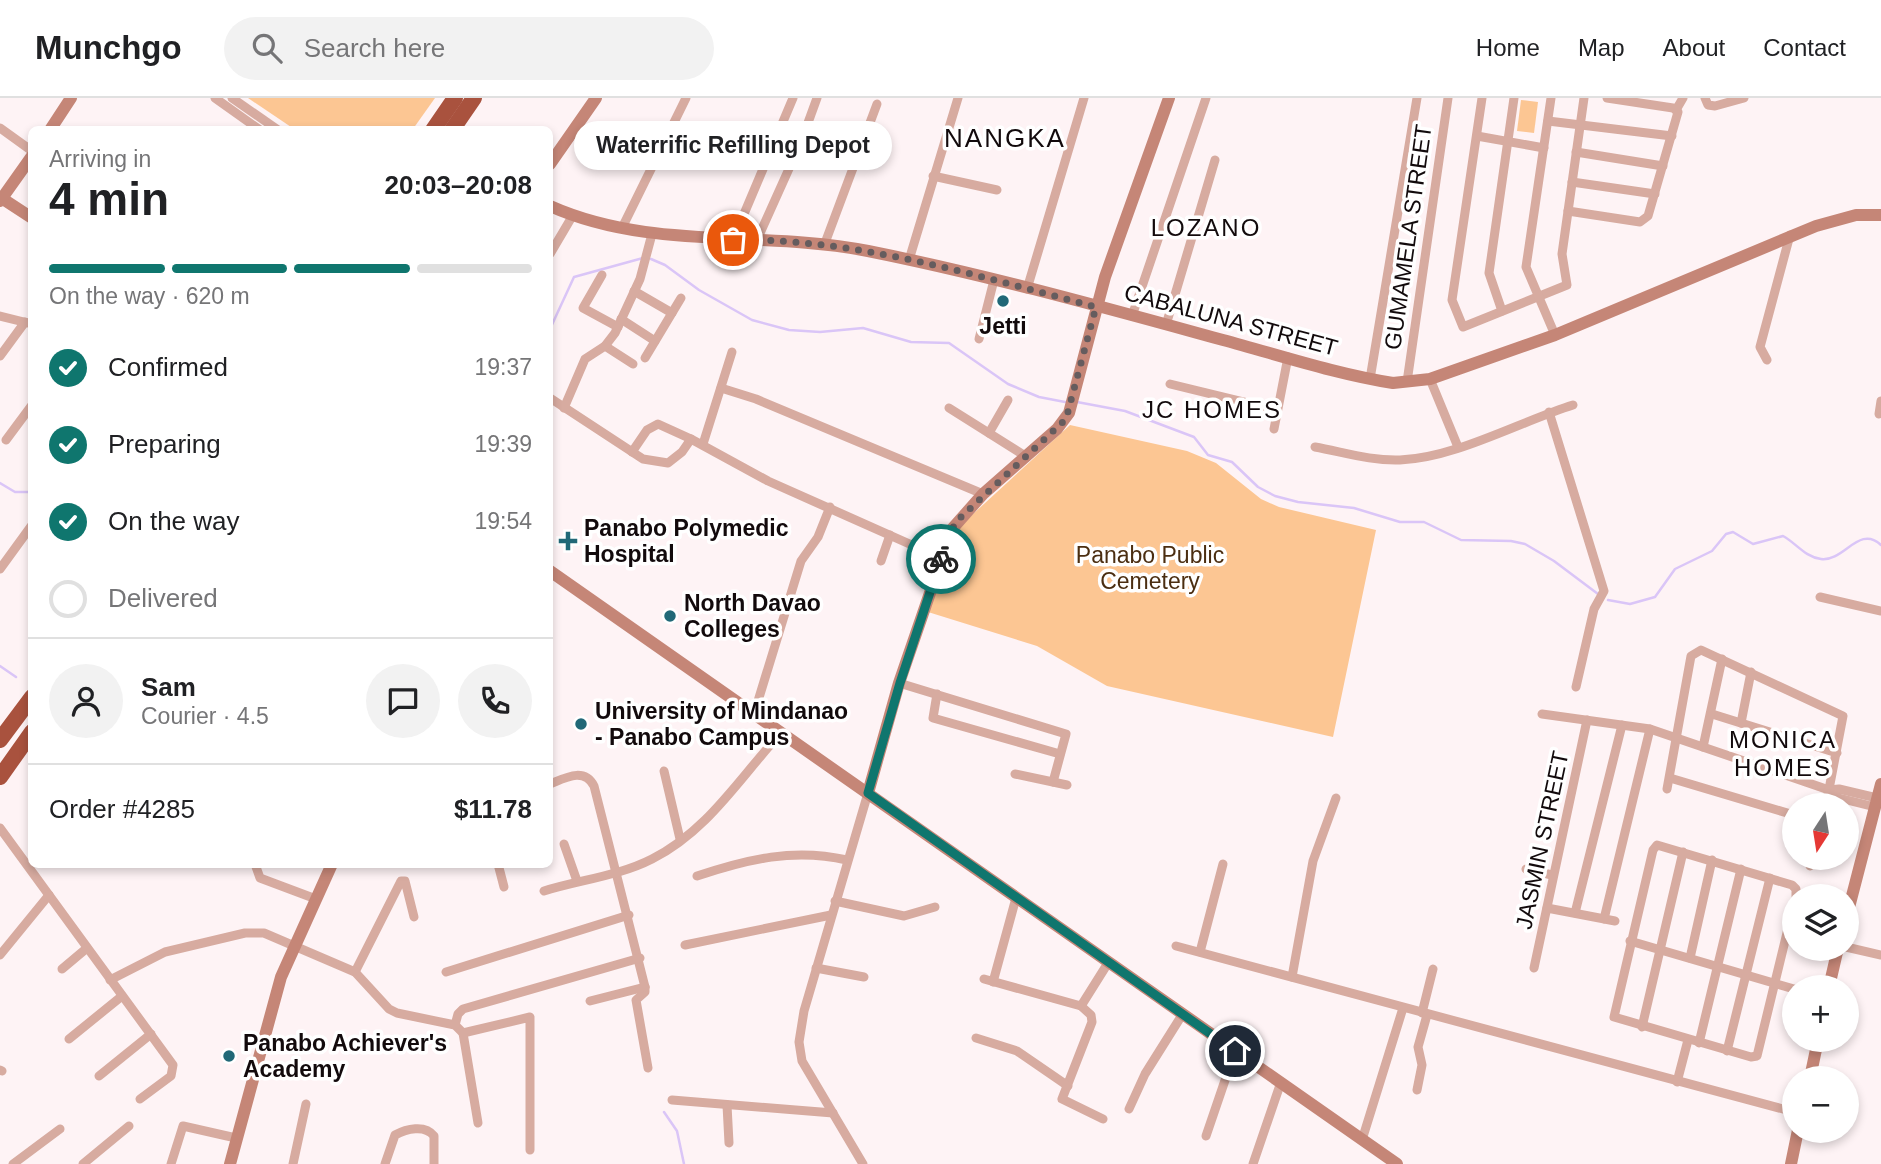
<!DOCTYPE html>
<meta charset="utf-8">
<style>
:root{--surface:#fff;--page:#f2f2f2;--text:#202124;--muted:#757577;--line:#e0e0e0;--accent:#0f766e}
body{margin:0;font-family:Arial,sans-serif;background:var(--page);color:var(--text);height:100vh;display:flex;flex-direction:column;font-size:26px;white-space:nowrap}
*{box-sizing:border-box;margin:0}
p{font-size:23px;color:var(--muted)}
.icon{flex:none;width:38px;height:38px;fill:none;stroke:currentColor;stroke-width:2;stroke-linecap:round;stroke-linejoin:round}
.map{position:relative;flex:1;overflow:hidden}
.side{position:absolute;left:28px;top:28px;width:525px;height:742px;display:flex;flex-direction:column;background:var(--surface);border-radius:10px;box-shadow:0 4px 10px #0003}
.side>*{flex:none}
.needle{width:46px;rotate:192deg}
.fabs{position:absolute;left:1782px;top:695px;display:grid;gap:14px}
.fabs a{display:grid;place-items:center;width:77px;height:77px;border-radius:50%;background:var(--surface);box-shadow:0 4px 10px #0003;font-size:35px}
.pin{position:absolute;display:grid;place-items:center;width:60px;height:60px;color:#fff;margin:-30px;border:4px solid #fff;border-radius:50%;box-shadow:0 2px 7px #0007}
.courier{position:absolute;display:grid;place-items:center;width:70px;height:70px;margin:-35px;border:5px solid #0f766e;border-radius:50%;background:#fff;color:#222;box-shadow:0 2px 9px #0007}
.bubble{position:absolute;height:49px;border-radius:24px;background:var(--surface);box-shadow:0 4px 10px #0003;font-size:23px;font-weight:700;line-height:49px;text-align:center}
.headline em{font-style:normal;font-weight:700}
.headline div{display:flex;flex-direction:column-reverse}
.headline{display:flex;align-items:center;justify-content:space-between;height:119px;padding:0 21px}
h1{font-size:46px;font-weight:700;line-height:52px}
.bar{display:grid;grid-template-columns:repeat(4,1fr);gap:10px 7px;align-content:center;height:84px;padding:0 21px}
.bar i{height:9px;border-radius:5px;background:var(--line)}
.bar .selected{background:var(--accent)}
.bar p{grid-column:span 4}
.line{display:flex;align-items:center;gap:18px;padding:0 21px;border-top:2px solid var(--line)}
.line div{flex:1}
.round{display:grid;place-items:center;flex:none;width:74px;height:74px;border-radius:37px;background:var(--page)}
ol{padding:0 21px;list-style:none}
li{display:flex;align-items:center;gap:21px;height:77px}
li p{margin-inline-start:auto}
li .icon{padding:7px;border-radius:50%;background:var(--accent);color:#fff;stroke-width:4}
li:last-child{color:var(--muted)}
li i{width:38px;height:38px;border:4px solid var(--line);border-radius:50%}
header{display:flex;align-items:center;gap:42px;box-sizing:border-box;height:98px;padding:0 35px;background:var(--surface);border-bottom:2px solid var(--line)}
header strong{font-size:33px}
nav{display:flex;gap:38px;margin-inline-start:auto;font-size:24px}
.search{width:490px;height:63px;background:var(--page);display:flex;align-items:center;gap:18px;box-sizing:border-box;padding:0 24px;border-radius:38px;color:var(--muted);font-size:26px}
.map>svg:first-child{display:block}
.green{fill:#fcc693}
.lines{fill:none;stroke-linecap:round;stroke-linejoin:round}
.stream{stroke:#dac5f7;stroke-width:2.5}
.street{stroke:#d7aba0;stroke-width:9}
.secondary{stroke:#c58677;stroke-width:12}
.highway{stroke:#a9523e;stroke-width:16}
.done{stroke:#655c5e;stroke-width:7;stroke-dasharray:0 12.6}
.route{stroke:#0f766e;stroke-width:9}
.poi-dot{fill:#216877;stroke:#fff;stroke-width:2.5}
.labels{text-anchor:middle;stroke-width:7;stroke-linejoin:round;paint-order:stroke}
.street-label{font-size:23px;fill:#120a0c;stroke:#fff}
.poi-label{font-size:23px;font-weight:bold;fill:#120a0c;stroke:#fff;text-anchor:start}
.park-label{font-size:23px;fill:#4b2e11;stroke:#fff}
.neighbourhood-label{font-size:24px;letter-spacing:2px;fill:#120a0c;stroke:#fff}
.quarter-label{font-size:26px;letter-spacing:2px;fill:#120a0c;stroke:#fff}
</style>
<header>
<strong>Munchgo</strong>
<div class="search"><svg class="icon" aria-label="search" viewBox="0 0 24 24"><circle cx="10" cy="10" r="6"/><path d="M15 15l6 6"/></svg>Search here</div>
<nav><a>Home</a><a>Map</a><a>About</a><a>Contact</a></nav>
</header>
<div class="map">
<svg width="1881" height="1066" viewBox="0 0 1881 1066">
<rect width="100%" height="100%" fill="#fef3f5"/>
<g class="green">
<path d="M248,0H435L413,31H294Z"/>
<path d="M1521,2L1538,4L1534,35L1517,33Z"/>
<path d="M1070,327L1187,353L1216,365L1261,401L1279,409L1376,432L1333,639L1107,588L1037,548L928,514L960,428Z"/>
</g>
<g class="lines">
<g class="stream">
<path d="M651,161L665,167L699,192L752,222L789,232L820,234L863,230L911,244L949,245L1008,286L1039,299L1065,304"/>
<path d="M550,231L574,179L643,160"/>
<path d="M1077,304L1125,313L1194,339L1208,357L1232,364L1258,389L1275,398L1298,404L1354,410L1400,424H1424L1461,442L1511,443L1525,446L1554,463L1598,496"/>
<path d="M0,385L15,394H32"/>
<path d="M1608,502L1630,506L1655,499L1675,471L1712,453L1726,436L1733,434L1753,446L1783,438C1796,445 1805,459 1821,461C1844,464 1859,426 1881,447"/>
<path d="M0,568L16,579"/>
<path d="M664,1014L677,1033L684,1066"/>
</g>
<g class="street">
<path d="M215,0L260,32"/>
<path d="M232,0L278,32"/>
<path d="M1482,0L1452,202L1463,229L1567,187L1562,156L1584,0"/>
<path d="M1551,0L1526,169L1555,237"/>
<path d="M1705,0L1708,7L1715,8L1744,0"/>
<path d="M1676,12L1683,0"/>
<path d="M1548,23L1672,38"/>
<path d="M0,30L32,53"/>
<path d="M1477,38L1544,50"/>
<path d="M1576,54L1663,68"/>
<path d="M933,78L997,92"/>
<path d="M1572,84L1655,96"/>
<path d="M1568,113L1640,124L1648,118L1678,14L1673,10L1607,0"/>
<path d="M622,130L686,0"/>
<path d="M733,142L793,0"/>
<path d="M757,142L801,44L817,0"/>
<path d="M825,145L877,6"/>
<path d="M550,156L573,117"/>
<path d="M909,162L958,0"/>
<path d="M602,177L583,210L618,229"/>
<path d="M1027,191L1084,0"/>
<path d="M634,193L672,215"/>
<path d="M1502,213L1489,175L1514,0"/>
<path d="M0,218L32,226"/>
<path d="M1132,218L1206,0"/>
<path d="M621,221L655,243"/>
<path d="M1166,227L1215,62"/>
<path d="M979,241L994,182"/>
<path d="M605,248L633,266"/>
<path d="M0,258L25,224"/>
<path d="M645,260L681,200"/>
<path d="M1767,262L1760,249L1790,137"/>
<path d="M1370,281L1417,0"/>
<path d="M1430,281L1458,349"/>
<path d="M1407,284L1448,0"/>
<path d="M1170,286L1277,312"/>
<path d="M721,290L756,301L983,396"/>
<path d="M550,300L643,361L668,365L682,354L691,341L768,383L941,460"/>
<path d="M564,310L585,261L605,248L615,235L640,181L652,136"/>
<path d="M949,310L1027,359"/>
<path d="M1549,314L1604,493L1594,511L1576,589"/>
<path d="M1879,316L1881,303"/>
<path d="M1274,331L1288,259"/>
<path d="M989,335L1008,302"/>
<path d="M6,342L32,307"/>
<path d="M703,346L732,254"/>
<path d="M1315,349C1343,354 1371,363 1400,362C1455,360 1519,324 1573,307"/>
<path d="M632,354L647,332L658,326L691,341"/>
<path d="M881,463L890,437"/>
<path d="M0,471L32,427"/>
<path d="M1820,499L1881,513"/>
<path d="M899,585L1066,636L1053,684"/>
<path d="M937,596L933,620L1060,656"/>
<path d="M754,616L801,463L818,439L830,409"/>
<path d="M1542,616L1650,631L1829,692L1839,700L1875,709"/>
<path d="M1712,616L1837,655"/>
<path d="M1741,625L1751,574"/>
<path d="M1703,649L1722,561"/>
<path d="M664,673L680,741"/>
<path d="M1015,676L1067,687"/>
<path d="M1670,680L1794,717"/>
<path d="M550,686C565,680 584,669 594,688L645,889"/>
<path d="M1667,691L1691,558L1701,552L1843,618L1826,707"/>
<path d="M1829,692L1839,691L1877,700"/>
<path d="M0,730L173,967L171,978L140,1001"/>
<path d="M564,746L577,783"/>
<path d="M255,766L260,780L316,801"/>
<path d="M498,766L504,789"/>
<path d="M1810,768L1812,760"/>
<path d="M1526,771L1552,777"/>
<path d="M697,778C748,761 794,750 847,762"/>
<path d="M544,793C579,782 619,778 652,761C708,733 740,679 781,635"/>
<path d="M835,803L904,818L935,809"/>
<path d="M1794,806L1757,958L1751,959L1614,919L1653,752L1657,747L1792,787L1796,791V798"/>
<path d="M1547,810L1615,823"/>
<path d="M1575,815L1622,627"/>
<path d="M1604,821L1650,631"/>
<path d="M1630,843L1794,891"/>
<path d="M685,847L831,817"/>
<path d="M1176,848L1794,1014"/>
<path d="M1846,849L1881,857"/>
<path d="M1200,854L1223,766"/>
<path d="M0,857L49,797"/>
<path d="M1690,860L1712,762"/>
<path d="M816,870L864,879"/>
<path d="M1534,870L1587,622"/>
<path d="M62,871L87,850"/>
<path d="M355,874L401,783H405L414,819"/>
<path d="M446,874L629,817"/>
<path d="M1292,879L1313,763L1336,700"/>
<path d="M984,881L1081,908L1091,917L1092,924L1062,1001L1103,1021"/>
<path d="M110,882L165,854L245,835H264L355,874L389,911L397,915L455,927L463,935L530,919V1052"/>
<path d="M993,884L1016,800"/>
<path d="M645,889V894L636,902L648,970"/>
<path d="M590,903L645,889"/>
<path d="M1081,908L1108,865"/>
<path d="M1422,915L1433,871"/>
<path d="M455,927L458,916L463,911L640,860"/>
<path d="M1642,929L1683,754"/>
<path d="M463,935L478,1025"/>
<path d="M976,940L1017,953L1068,988"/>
<path d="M69,941L122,898"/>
<path d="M1699,945L1741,771"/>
<path d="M1727,953L1770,780"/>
<path d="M0,972L2,973"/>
<path d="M99,978L151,936"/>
<path d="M1677,984L1688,942"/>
<path d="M1417,992L1422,967L1418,949L1427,917"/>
<path d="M672,1002L833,1015"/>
<path d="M727,1007L729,1045"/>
<path d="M1129,1011L1145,976L1182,917"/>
<path d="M1206,1038L1235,953"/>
<path d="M1362,1042L1403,910"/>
<path d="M13,1066L60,1031"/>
<path d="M83,1066L129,1028"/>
<path d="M171,1066L183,1028L236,1040"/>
<path d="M293,1066L306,1006"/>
<path d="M385,1066L395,1037C406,1031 425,1026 434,1038V1066"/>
<path d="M863,1066L802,963L799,944L804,913L868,695"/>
<path d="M1253,1066L1280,987"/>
</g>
<g class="secondary">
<path d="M50,32L71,0"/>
<path d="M550,66L596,0"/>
<path d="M0,99L32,120"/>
<path d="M0,103L32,58"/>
<path d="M550,108C651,153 762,132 868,153C988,177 1106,210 1223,242C1279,257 1336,276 1393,285L1430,281L1555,237L1816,128L1856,117H1881"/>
<path d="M550,473L1397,1066"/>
<path d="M868,695L899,585L952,431L983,396L1057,331L1069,315L1105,179L1169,0"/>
<path d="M1846,821L1881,686"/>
<path d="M1829,889L1838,850"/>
<path d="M1810,980L1818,942"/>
<path d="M230,1066L281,879L332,766"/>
<path d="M1791,1066L1798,1032"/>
</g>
<g class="highway">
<path d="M433,32L455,0"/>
<path d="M452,32L474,0"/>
<path d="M0,642L32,599"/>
<path d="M0,679L32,634"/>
</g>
</g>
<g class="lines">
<path class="done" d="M733,142C857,140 977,178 1096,209L1066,321L960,420L952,431L941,461"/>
<path class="route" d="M941,461L900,585L868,695L1235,953"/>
</g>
<g class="poi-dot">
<circle cx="1003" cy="203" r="7"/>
<path d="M564.5 432.5h7v7h7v7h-7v7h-7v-7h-7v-7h7z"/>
<circle cx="670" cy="518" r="7"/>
<circle cx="581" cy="626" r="7"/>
<circle cx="229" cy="958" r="7"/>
</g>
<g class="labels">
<g class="street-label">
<text transform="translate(1408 139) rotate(-82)" y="8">GUMAMELA STREET</text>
<text transform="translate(1231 222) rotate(15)" y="8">CABALUNA STREET</text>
<text transform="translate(1542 742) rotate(-78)" y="8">JASMIN STREET</text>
</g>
<g class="poi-label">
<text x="1003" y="236" text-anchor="middle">Jetti</text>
<text x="584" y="438">Panabo Polymedic<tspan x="584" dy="26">Hospital</tspan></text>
<text x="684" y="513">North Davao<tspan x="684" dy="26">Colleges</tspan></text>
<text x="595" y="621">University of Mindanao<tspan x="595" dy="26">- Panabo Campus</tspan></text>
<text x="243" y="953">Panabo Achiever's<tspan x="243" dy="26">Academy</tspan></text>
</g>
<g class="park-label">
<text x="1150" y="465">Panabo Public<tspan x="1150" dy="26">Cemetery</tspan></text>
</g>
<g class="neighbourhood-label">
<text x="1206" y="138">LOZANO</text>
<text x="1212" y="320">JC HOMES</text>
<text x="1783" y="650">MONICA<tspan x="1783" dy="28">HOMES</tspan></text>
</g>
<g class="quarter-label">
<text x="1005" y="49">NANGKA</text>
</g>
</g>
</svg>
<div class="fabs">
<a><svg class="needle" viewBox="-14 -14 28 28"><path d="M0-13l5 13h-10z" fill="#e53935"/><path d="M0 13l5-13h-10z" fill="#757577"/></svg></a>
<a><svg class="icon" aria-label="layers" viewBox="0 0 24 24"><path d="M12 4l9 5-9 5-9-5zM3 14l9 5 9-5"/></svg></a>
<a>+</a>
<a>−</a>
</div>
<div class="pin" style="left:733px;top:142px;background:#ea580c"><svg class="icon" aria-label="bag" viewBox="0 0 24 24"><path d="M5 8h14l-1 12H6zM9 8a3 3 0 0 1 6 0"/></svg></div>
<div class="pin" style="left:1235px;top:953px;background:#1f2937"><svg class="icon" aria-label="home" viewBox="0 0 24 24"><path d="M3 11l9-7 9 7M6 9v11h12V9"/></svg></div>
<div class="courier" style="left:941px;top:461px"><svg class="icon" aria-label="bike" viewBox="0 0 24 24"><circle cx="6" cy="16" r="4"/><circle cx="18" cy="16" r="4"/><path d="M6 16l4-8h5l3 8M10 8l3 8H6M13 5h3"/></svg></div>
<div class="bubble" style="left:574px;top:23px;width:318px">Waterrific Refilling Depot</div>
<section class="side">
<div class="headline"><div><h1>4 min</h1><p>Arriving in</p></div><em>20:03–20:08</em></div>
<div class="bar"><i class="selected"></i><i class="selected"></i><i class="selected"></i><i></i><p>On the way · 620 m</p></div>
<ol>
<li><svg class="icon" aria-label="check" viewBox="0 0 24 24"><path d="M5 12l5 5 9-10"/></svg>Confirmed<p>19:37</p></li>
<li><svg class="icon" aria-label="check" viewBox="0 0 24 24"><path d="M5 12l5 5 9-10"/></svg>Preparing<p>19:39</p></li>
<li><svg class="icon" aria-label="check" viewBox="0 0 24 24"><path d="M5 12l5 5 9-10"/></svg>On the way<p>19:54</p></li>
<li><i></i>Delivered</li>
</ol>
<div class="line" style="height:126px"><a class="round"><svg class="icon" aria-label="person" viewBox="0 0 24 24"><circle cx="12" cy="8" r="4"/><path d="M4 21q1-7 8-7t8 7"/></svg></a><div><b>Sam</b><p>Courier · 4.5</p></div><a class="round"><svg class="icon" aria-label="chat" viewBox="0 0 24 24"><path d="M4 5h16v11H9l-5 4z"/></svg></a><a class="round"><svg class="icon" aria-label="phone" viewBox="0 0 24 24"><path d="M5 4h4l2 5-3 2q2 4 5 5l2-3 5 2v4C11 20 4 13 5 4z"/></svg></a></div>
<div class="line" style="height:91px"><div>Order #4285</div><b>$11.78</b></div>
</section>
</div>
